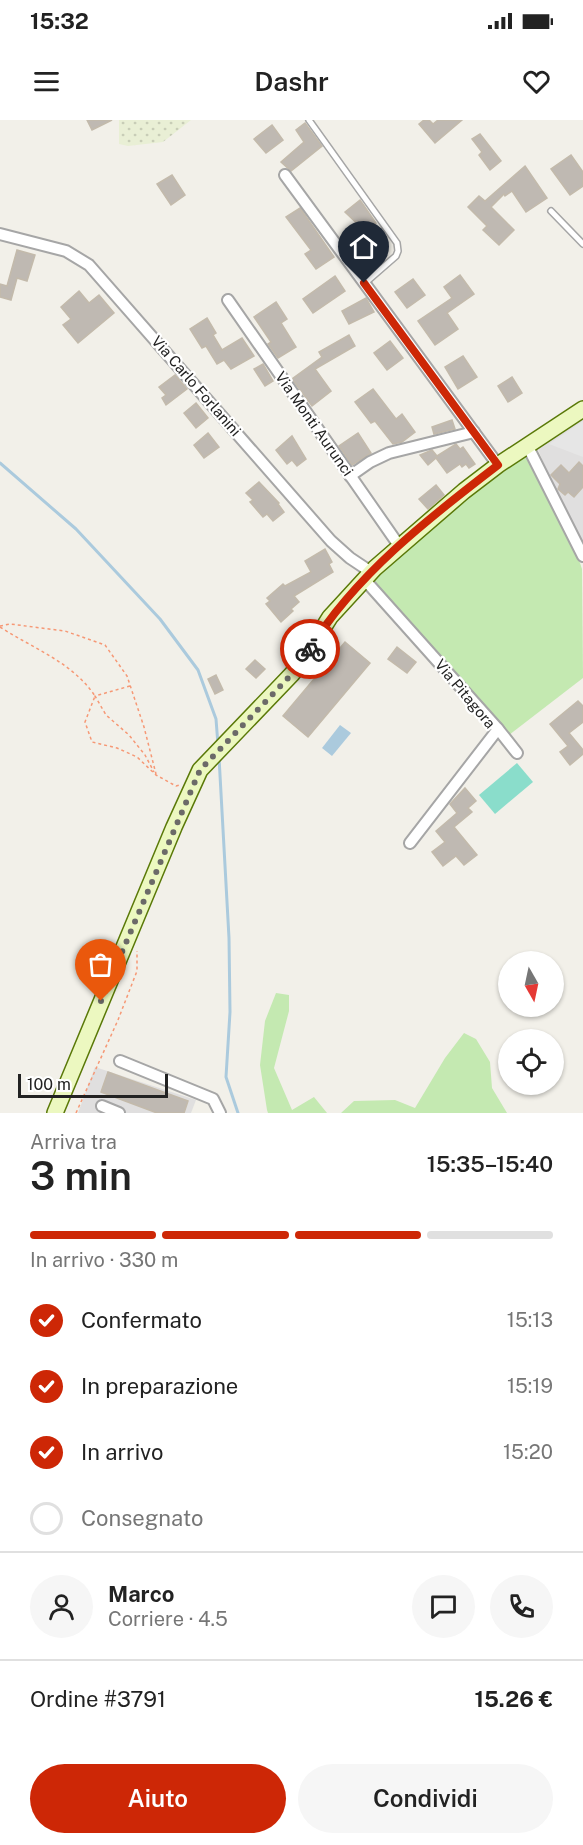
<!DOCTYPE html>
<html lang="it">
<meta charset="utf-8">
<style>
:root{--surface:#fff;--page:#f6f6f6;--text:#222;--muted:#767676;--line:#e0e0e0;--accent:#cd2706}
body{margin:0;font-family:"Public Sans",sans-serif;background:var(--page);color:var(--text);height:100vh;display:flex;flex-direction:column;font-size:22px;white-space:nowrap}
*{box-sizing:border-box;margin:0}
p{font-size:20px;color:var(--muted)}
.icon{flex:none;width:33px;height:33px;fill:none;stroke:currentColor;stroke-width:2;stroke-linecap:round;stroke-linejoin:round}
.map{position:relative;height:993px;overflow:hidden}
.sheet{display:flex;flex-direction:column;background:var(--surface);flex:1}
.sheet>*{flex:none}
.needle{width:39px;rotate:171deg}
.fabs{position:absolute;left:498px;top:831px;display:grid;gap:12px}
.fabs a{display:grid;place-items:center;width:66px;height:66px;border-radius:50%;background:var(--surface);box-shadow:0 2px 4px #0004;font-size:30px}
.scale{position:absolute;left:18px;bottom:15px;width:150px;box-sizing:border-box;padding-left:6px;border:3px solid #222;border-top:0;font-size:16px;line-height:21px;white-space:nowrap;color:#222;-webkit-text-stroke:4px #fff;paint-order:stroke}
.pin{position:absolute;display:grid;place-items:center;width:51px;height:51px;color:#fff;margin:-62px -26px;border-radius:50% 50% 50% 0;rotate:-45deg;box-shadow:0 0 6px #0007}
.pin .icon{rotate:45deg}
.courier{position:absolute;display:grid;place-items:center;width:60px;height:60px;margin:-30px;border:4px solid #cd2706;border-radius:50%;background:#fff;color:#222;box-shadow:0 2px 8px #0007}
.overview em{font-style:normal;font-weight:600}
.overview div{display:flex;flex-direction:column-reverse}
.overview{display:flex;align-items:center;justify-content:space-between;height:102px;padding:0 30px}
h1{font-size:39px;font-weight:600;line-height:45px}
.bar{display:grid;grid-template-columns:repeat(4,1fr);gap:9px 6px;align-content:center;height:72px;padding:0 30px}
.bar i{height:8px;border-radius:4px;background:var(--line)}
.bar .active{background:var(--accent)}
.bar p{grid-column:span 4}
.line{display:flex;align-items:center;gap:15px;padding:0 30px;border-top:2px solid var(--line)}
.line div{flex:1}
.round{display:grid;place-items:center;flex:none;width:63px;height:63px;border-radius:32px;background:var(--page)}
ol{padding:0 30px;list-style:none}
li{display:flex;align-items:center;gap:18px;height:66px}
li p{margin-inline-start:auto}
li .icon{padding:6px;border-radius:50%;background:var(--accent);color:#fff;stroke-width:4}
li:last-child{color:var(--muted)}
li i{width:33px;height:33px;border:3px solid var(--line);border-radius:50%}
.button{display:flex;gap:12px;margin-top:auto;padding:12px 30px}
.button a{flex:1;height:69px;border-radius:36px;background:var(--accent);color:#fff;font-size:24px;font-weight:600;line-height:69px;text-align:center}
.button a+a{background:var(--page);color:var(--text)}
.status{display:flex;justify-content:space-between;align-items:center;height:42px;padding:0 30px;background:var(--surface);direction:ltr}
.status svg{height:16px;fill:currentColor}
header{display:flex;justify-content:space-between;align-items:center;height:78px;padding:0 30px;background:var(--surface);font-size:27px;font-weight:600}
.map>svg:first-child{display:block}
.residential{fill:#e0dfdf}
.farmland{fill:url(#farmland-dots)}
.grass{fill:#c4e9b1}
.pitch{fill:#8addcb}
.parking{fill:#e6e6e6}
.water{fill:#abcadd}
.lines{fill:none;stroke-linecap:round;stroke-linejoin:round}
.stream{stroke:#abcadd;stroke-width:3}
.building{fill:#bfb9b2;stroke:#c3baab;stroke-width:1.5}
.lane-casing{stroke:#a6a6a6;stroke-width:8}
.street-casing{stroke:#a6a6a6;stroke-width:14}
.secondary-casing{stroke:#5a7908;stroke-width:18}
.path{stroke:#f69875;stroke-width:1.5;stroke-dasharray:3 3;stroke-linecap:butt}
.lane{stroke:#fff;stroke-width:5}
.street{stroke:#fff;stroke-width:10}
.secondary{stroke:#ecf8c0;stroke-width:15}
.done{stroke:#6b6a68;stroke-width:6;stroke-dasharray:0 10.8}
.route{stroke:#cd2706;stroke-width:8}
.labels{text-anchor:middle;stroke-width:4.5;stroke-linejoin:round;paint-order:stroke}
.street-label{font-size:15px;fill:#222;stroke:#fff}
</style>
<div class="status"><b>15:32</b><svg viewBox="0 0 49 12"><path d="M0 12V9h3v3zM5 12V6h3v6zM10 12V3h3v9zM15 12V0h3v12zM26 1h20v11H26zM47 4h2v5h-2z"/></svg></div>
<header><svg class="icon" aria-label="menu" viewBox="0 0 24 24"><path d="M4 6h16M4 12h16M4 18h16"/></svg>Dashr<svg class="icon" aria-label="heart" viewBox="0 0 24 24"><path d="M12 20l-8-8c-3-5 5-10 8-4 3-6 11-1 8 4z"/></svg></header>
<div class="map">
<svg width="583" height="993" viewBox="0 0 583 993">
<defs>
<pattern id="farmland-dots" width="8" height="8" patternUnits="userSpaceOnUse" patternTransform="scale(1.5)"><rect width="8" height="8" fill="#e9efd5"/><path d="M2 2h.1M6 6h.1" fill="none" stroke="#c8cdb7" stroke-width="1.8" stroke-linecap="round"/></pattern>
</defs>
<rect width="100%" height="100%" fill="#f2f0e9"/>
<g class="residential">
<path d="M583,295V439L537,327Z"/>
<path d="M95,947L196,980L191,993H78Z"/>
</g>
<path class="farmland" d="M119,0H191L163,22L128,26L119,24Z"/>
<g class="grass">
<path d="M525,336L578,437L582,449L583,558L509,615L372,461L474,373Z"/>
<path d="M276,873L289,875V891L274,948L292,990L314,977L327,993H268L267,990L260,945L265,901Z"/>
<path d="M464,913L476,919L490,942L492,968L507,993H341L354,981L395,980L415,988L445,938Z"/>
</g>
<path class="pitch" d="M517,643L533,662L495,694L479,675Z"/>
<path class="parking" d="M583,301V337L549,324Z"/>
<path class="water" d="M340,605L351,613L332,636L322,628Z"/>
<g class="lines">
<g class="stream">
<path d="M0,343L76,409L160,499L198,550L216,599L218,625"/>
<path d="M219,637L229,818L230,892L226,957L238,993"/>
</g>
</g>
<g class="building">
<path d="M87,0H112L92,10Z"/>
<path d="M424,0H429L433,4L438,0H462L435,23L419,4Z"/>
<path d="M305,3L322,26L291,51L281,42L304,22L296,10Z"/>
<path d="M272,5L283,20L266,33L254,19Z"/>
<path d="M480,14L501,41L490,50L479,35L482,32L472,19Z"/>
<path d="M571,35L583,52V66L570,75L551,49Z"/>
<path d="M525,46L547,78L526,92L512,71L505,76L504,74L491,87L514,110L499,125L483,110L487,106L468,87L479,76L485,81Z"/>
<path d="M172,55L185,75L171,85L157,64Z"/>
<path d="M360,80L376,103L365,111L345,92Z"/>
<path d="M300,88L334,137L316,149L305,134L311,130L286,97Z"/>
<path d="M366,126L378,144L366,152L353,134Z"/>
<path d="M17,130L35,135L27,161L17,158L11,180L0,177V164L7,166Z"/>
<path d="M460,155L474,174L447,193L458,209L435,225L418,201L452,178L444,167Z"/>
<path d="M335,156L345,171L313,193L303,179Z"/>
<path d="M413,159L425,175L407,188L395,172Z"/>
<path d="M79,171L89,183L99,175L114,193L78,223L63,205L71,199L61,187Z"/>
<path d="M366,178L374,192L349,204L342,191Z"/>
<path d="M276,182L287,199L281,203L296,227L278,238L268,224L271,222L254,197Z"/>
<path d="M207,198L216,213L213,215L222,230L242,218L254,236L231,249L224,240L217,244L206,226L202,228L190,209Z"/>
<path d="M349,215L355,226L315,249L331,271L312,286L292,259L322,237L319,232Z"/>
<path d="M390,221L403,238L387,250L374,233Z"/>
<path d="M463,236L477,257L458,269L445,247Z"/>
<path d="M263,244L273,261L265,266L254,249Z"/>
<path d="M175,255L187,269L166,285L162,278L166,275L159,267Z"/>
<path d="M512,257L522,273L508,282L498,266Z"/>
<path d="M373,269L396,299L402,294L415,312L402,322L393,324L375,301L371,303L355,282Z"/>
<path d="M196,283L208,298L196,308L184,293Z"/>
<path d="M452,300L455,309L434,314L432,307Z"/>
<path d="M208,313L219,327L204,338L194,325Z"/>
<path d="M358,313L371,333L352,345L339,326Z"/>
<path d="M292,316L306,339L297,346L292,340L287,344L276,330Z"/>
<path d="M456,324L460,329L463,327L475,344L469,348L466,344L462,347L460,344L447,353L436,338L428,345L420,335L432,330L437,336Z"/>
<path d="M579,342L583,346V367L574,377L568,372L565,375L558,369L560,364L551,355L561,345L569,353Z"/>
<path d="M259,362L279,383L278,384L284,392L273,401L267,394L263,397L250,382L253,380L246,373Z"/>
<path d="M436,365L444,375L428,389L419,379Z"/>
<path d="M325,429L332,442L329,444L333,452L294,476L299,482L291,489L293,491L281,502L266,484L270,481L267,478L283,464L285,466L311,452L305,441Z"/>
<path d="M345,522L370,543L308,617L283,596Z"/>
<path d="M397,527L416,542L407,553L388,539Z"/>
<path d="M255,540L265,549L256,558L246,549Z"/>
<path d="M216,555L223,570L215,574L208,559Z"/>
<path d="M578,581L583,586V602L569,613L583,630V634L570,645L560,632L568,626L550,604Z"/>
<path d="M465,668L476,681L468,688L472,692L454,707L477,735L464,745L456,736L443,746L432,732L445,722L436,711L457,693L450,684Z"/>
<path d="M108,952L188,981L184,993H157L101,972Z"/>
</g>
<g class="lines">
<g class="lane-casing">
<g id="lane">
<path d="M309,0L397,123L398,131L396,136L365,163"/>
<path d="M551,91L583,124"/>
</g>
</g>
<g class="street-casing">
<g id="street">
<path d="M285,55L498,345"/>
<path d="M0,114L66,131L89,145L331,421L350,438L371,452"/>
<path d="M228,180L400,427"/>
<path d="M527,325L583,436"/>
<path d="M350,356L370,342L389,333L474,312"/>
<path d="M364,459L498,609L410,723"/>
<path d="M498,609L517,633"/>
<path d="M120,941L213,979L220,993"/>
<path d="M102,986L119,993"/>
</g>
</g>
<g class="secondary-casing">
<path id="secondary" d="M55,993L174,707L200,650L292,554L305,537L330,497L375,448L464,371L498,345L583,289"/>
</g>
<g class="path">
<path d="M0,506L10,504L65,511L105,525L127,556L144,607L156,654"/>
<path d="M0,507C34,529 72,542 95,576L85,602L92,622L117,628L137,637L156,655L176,666L180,665"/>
<path d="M130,566L95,576L106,595L129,615L145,635L154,652"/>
<path d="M76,993L118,900L137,851V831"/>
</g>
<use href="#lane" class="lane"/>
<use href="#street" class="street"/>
<use href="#secondary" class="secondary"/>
</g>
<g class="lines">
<path class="done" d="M101,881L200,650L292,554L310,529"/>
<path class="route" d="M310,529C354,456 430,397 498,345L364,163"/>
</g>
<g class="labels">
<g class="street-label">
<text transform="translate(196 266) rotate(49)" y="5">Via Carlo Forlanini</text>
<text transform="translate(314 304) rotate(55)" y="5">Via Monti Aurunci</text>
<text transform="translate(465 574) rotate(50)" y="5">Via Pitagora</text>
</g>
</g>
</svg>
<div class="fabs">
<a><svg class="needle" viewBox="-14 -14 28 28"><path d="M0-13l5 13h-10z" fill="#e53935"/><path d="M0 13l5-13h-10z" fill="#767676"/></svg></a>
<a><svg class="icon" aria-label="locate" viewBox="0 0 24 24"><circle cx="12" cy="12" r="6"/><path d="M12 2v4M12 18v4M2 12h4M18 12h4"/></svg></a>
</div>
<div class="scale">100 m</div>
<div class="pin" style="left:101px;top:881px;background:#ea580c"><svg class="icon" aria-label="bag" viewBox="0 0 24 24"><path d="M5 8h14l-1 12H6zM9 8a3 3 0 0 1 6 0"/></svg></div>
<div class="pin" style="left:364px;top:163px;background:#1f2937"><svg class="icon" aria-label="home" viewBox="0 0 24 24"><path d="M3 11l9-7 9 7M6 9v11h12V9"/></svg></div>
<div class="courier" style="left:310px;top:529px"><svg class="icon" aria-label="bike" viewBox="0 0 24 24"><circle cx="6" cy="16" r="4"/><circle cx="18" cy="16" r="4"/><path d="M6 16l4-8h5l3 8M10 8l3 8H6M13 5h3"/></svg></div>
</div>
<section class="sheet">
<div class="overview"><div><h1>3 min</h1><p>Arriva tra</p></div><em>15:35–15:40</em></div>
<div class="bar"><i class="active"></i><i class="active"></i><i class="active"></i><i></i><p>In arrivo · 330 m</p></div>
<ol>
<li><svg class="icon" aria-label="check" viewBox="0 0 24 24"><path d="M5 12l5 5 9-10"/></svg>Confermato<p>15:13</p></li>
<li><svg class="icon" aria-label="check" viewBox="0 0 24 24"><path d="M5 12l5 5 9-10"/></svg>In preparazione<p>15:19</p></li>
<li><svg class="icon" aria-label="check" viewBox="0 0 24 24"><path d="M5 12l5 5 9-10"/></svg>In arrivo<p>15:20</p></li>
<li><i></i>Consegnato</li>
</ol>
<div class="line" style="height:108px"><a class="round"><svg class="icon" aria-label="person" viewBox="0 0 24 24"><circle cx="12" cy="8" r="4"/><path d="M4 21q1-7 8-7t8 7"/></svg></a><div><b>Marco</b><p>Corriere · 4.5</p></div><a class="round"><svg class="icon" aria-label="chat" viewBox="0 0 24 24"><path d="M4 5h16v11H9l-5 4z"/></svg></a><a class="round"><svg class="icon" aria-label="phone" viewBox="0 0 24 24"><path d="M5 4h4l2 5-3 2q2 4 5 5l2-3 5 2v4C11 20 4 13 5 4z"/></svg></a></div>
<div class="line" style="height:78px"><div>Ordine #3791</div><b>15.26 €</b></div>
<div class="button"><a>Aiuto</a><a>Condividi</a></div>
</section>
